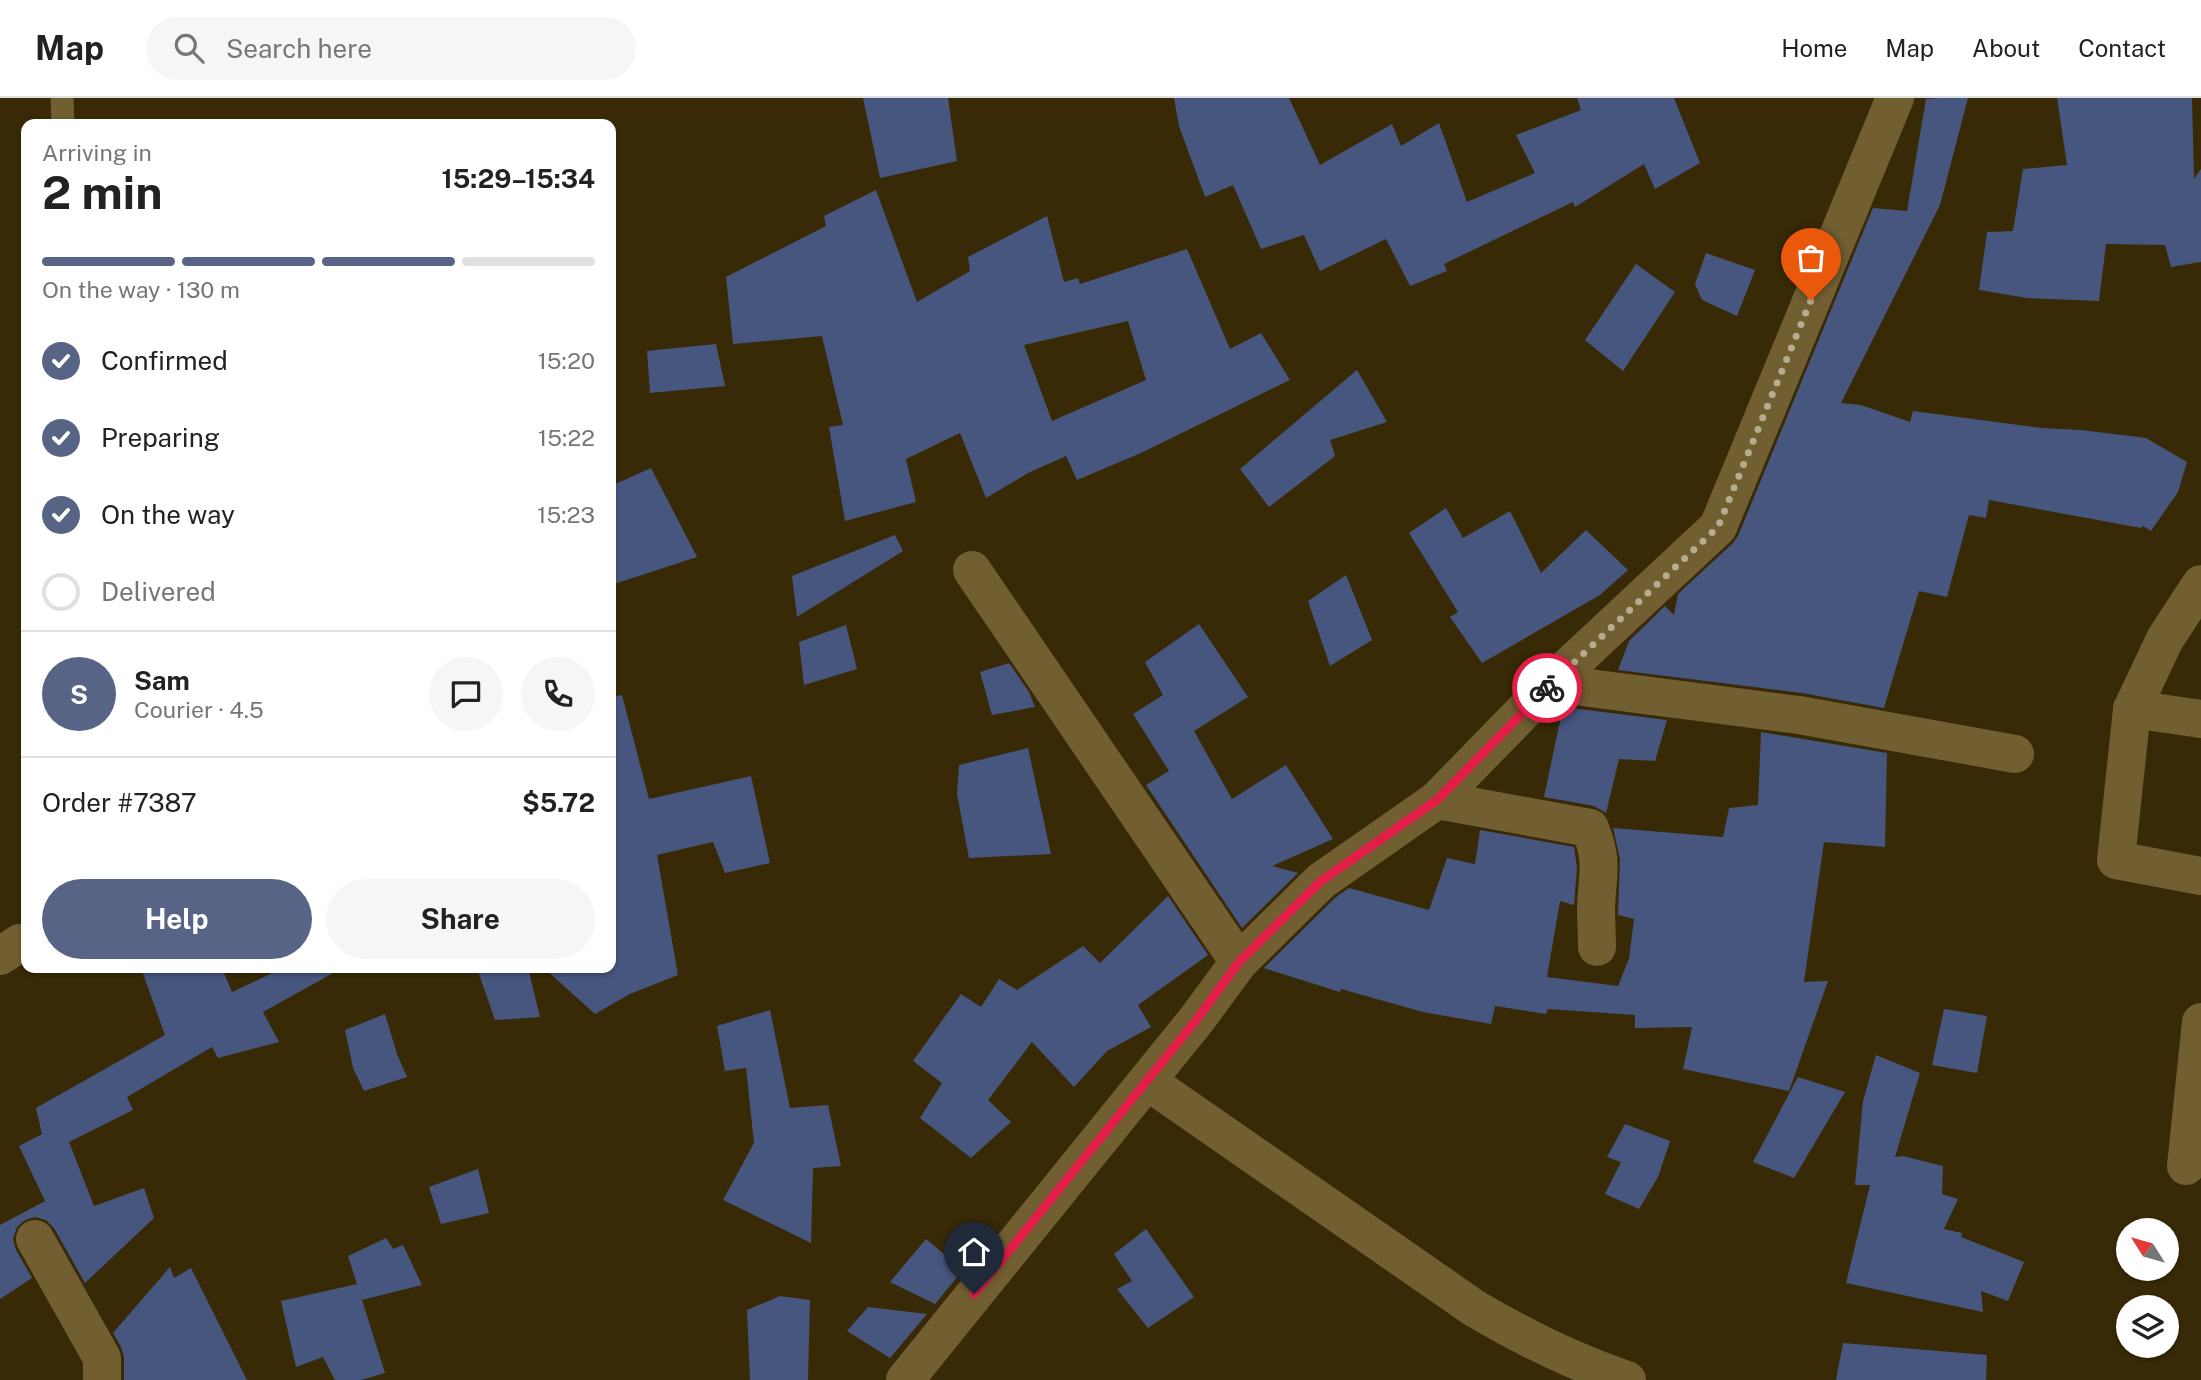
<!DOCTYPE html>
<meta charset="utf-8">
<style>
:root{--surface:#fff;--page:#f6f6f6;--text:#222;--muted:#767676;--line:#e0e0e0;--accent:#586485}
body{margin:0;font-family:"Public Sans",sans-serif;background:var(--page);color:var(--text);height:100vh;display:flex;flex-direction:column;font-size:26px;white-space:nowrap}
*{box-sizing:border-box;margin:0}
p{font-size:23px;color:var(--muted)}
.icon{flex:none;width:38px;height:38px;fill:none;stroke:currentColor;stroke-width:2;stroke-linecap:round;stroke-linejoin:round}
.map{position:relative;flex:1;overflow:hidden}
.sheet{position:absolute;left:21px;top:21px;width:595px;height:854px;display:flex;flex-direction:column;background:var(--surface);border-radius:14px;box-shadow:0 2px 5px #0004}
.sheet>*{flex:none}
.needle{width:46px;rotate:307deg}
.controls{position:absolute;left:2116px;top:1120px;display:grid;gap:14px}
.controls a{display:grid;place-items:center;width:63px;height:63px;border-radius:50%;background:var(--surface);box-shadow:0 2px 5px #0004;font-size:35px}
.pin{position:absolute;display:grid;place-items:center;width:60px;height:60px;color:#fff;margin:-72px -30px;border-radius:50% 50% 50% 0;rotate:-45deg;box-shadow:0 0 7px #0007}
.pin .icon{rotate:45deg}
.courier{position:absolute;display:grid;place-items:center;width:70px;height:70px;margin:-35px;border:5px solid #e11d48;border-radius:50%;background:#fff;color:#222;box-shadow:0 2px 9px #0007}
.head em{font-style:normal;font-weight:700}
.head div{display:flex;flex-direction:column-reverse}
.head{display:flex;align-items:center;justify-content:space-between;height:119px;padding:0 21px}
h1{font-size:46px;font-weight:700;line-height:52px}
.bar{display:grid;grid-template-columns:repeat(4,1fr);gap:10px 7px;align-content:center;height:84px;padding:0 21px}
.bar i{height:9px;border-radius:5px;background:var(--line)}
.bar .selected{background:var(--accent)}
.bar p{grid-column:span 4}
.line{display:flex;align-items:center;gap:18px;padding:0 21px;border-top:2px solid var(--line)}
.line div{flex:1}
.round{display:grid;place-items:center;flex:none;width:74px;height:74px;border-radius:37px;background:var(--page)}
ol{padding:0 21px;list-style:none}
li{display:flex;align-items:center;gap:21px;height:77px}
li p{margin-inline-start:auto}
li .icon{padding:7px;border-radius:50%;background:var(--accent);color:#fff;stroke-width:4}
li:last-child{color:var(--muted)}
li i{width:38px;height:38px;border:4px solid var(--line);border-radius:50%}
.primary-button{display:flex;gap:14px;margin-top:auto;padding:14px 21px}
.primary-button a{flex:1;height:80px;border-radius:42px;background:var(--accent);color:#fff;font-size:28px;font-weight:700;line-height:80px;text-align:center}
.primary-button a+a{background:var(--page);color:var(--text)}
header{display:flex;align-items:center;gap:42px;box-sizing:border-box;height:98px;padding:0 35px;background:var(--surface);border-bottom:2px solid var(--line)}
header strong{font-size:33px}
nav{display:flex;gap:38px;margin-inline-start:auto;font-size:24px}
.search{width:490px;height:63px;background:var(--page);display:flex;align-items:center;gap:18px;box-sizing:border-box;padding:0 24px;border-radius:38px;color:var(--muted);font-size:26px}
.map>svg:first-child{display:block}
.building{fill:#47567e;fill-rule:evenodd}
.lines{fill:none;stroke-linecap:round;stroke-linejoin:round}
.lane{stroke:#715e31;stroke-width:23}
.street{stroke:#715e31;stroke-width:38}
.done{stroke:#b7ac8f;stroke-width:7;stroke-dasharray:0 12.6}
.route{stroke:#e11d48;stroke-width:9}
</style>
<header>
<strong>Map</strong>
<div class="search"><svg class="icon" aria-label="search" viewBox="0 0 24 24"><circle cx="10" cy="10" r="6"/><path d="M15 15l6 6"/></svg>Search here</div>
<nav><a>Home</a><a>Map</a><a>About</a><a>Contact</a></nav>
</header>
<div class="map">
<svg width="2201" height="1282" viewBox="0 0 2201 1282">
<rect width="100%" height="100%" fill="#382a06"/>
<g class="building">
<path d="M863,0H948L957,63L880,80Z"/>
<path d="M1174,0H1289L1320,67L1392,26L1401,48L1439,25L1467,104L1535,75L1516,37L1581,12L1577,0H1674L1700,65L1655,91L1644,66L1575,109L1573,104L1444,166L1447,173L1410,188L1386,141L1320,173L1304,137L1261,151L1233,87L1205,99L1179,28Z"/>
<path d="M1939,0H1968L1940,107L1841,305L1861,307L1910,324L1913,313L2042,330L2081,332L2146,340L2187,364L2178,394L2151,433L2143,428L2141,430L1989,402L1986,420L1969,417L1947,499L1919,493L1884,610L1802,595L1618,572L1629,543L1665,508L1674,517L1678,496L1733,445L1738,438L1873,110L1907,113L1926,1Z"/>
<path d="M2057,0H2192L2194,81L2201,71V164L2171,169L2165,147L2106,146L2099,203L2027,200L1979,192L1987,134L2013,133L2023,71L2067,67Z"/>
<path d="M876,92L917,204L970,173L968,159L1047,118L1064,184L1078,180L1080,186L1187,151L1230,251L1261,235L1290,282L1141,355L1077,382L1066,358L1028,375L986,400L960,335L906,361L916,404L845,423L829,329L843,327L822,238L733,246L726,179L826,128L824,118ZM1128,223L1146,282L1052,323L1024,247Z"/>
<path d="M1706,155L1755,172L1737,218L1702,202L1695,186Z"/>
<path d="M1636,166L1675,194L1623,273L1585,242Z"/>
<path d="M716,246L725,288L650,295L647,253Z"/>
<path d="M1357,272L1387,324L1330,342L1335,358L1269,409L1240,371Z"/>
<path d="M651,370L697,459L611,487V388Z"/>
<path d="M1446,410L1463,440L1510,413L1541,475L1586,432L1628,472L1600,497L1482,565L1450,519L1458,514L1409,435Z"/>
<path d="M895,437L903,453L797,519L792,478Z"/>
<path d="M1346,477L1372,542L1330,568L1308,503Z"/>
<path d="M1199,526L1248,599L1194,633L1232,701L1286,667L1333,741L1272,768L1298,775L1242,830L1146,687L1169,673L1133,616L1163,597L1145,564Z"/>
<path d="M846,527L857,571L804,587L799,544Z"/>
<path d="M1009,565L1029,594L1035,609L992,617L980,574Z"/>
<path d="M622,597L649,701L751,678L770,765L725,775L713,744L657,757L678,877L630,896L595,916L544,870H611V599Z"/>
<path d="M1563,609L1667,622L1655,663L1619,661L1606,715L1594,708L1544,699Z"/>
<path d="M1761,634L1887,655L1885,749L1824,744L1804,884L1828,883L1789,993L1683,971L1692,929L1635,930V917L1548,911L1546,916L1495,908L1491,926L1423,914L1341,891L1340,894L1264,870L1335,800L1349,790L1429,812L1447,760L1475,766L1480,732L1574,749L1577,770L1574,807L1560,803L1547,879L1618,888L1629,861L1634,821L1618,817L1620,761L1613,730L1723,739L1729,710L1758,707Z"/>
<path d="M1028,650L1051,756L969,760L957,696L959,667Z"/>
<path d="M1168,798L1208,857L1138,907L1151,929L1107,953L1074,989L1032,944L988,1002L1011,1024L971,1060L920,1020L942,985L913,963L961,896L981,909L999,881L1017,892L1083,848L1100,865Z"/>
<path d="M141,870H222L232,894L283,870H333L335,874L263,914L279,944L218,960L212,949L127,999L133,1012L69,1044L94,1108L144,1090L154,1120L85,1185L54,1130L46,1122L35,1119L25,1122L17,1129L13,1141L16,1152L32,1180L0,1201V1127L45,1103L19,1048L42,1036L36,1010L165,937Z"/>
<path d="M477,870H528L540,919L495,922Z"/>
<path d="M1944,911L1987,918L1977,975L1932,967Z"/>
<path d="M770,912L790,1010L828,1007L841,1068L813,1070L811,1145L723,1102L754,1045L746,970L725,973L717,928Z"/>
<path d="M385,916L397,956L407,979L364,993L353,970L345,932Z"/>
<path d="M1876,957L1920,975L1895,1059L1903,1058L1943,1068L1942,1096L1958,1101L1944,1131L1962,1135L1961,1139L2024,1164L2008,1203L1981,1193L1983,1214L1846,1185L1870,1087H1855L1863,1003Z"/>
<path d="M1798,979L1845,994L1794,1080L1753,1064Z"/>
<path d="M1625,1026L1670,1043L1658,1079L1639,1111L1605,1096L1621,1064L1607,1059Z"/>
<path d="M478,1071L489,1115L441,1126L429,1089Z"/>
<path d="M1146,1131L1194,1199L1148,1230L1117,1191L1132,1183L1114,1156Z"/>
<path d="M386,1140L393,1151L403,1147L422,1187L362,1202L348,1158Z"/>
<path d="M926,1141L963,1172L935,1206L890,1184Z"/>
<path d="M170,1169L174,1180L191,1170L247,1282H124V1259L121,1249L113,1235Z"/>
<path d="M357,1186L385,1275L361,1282H335L323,1259L296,1269L281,1203Z"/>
<path d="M780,1198L810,1202L808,1282H750L747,1212Z"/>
<path d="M868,1209L927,1216L890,1260L847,1233Z"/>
<path d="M1843,1245L1987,1257L1986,1282H1836Z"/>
</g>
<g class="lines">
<path class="lane" d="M62,0L63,26"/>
<g class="street">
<path d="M972,472L1239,864"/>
<path d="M2201,486L2165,541L2132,611L2116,762L2201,778"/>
<path d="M1551,585L1799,617L2015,656"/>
<path d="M2132,611L2201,621"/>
<path d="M1437,702L1590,730C1604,765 1597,776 1596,811C1596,824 1597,837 1597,849"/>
<path d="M0,858L20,845"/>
<path d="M1147,983L1474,1210C1523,1239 1573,1264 1627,1282"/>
<path d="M2186,1068L2201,924"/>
<path d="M35,1141L102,1260V1282"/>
<path d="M905,1282L1197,921L1239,864L1321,783L1437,702L1551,585L1718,429L1895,0"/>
</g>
</g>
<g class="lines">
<path class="done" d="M1547,590L1718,429L1811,202"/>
<path class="route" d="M974,1196L1197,921L1239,864L1321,783L1437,702L1547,590"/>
</g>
</svg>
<div class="controls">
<a><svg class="needle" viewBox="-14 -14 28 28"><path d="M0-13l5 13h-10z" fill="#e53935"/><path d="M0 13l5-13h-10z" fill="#767676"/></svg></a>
<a><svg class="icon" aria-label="layers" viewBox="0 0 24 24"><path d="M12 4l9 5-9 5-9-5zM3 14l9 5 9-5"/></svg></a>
</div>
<div class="pin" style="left:1811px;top:202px;background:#ea580c"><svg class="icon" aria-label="bag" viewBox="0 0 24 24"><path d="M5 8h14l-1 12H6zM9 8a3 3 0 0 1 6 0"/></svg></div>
<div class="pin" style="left:974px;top:1196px;background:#1f2937"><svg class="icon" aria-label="home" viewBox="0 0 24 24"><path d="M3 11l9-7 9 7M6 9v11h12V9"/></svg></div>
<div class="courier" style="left:1547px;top:590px"><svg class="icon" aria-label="bike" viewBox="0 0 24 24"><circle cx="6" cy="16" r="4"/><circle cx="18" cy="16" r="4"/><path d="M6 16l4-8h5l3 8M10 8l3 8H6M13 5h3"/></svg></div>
<section class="sheet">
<div class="head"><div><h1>2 min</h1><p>Arriving in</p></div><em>15:29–15:34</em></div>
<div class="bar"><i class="selected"></i><i class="selected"></i><i class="selected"></i><i></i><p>On the way · 130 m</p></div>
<ol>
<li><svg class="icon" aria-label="check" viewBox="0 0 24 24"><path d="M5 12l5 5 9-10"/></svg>Confirmed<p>15:20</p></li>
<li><svg class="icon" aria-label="check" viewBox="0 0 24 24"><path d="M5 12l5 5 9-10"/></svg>Preparing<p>15:22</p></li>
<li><svg class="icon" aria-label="check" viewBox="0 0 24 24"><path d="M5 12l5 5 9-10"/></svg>On the way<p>15:23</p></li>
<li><i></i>Delivered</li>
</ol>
<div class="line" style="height:126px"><b class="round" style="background:var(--accent);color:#fff">S</b><div><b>Sam</b><p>Courier · 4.5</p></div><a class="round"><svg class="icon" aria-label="chat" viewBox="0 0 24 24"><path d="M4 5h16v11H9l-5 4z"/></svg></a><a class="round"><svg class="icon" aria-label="phone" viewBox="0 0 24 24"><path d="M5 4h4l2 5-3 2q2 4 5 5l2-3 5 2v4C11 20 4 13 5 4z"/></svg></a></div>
<div class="line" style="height:91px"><div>Order #7387</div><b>$5.72</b></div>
<div class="primary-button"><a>Help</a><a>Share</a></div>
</section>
</div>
